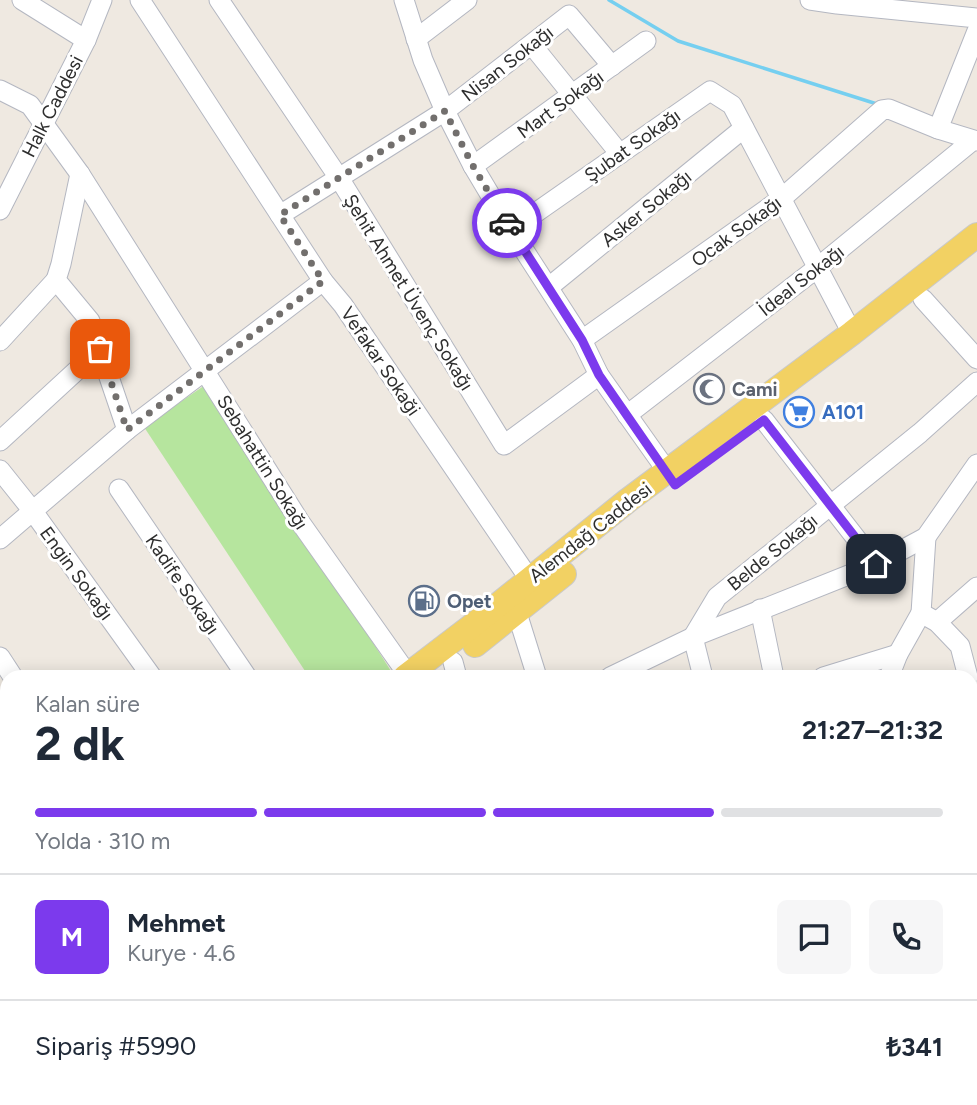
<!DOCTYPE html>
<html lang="tr">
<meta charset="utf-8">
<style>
:root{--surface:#fff;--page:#f6f6f7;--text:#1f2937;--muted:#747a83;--line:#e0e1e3;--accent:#7c3aed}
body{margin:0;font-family:Figtree,sans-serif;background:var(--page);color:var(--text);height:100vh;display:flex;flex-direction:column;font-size:26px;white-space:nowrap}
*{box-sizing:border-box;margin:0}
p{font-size:23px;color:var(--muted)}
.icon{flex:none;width:38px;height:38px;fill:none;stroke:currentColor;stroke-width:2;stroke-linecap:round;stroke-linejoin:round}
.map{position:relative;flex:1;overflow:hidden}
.panel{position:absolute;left:0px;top:670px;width:978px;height:436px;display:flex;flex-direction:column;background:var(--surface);border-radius:21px 21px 0 0;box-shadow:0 4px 18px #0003}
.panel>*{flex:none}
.pin{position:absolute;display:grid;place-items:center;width:60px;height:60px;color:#fff;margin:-30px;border-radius:14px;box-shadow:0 4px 10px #0006}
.courier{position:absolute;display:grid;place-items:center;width:70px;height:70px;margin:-35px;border:5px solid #7c3aed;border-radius:50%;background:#fff;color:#222;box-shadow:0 2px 9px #0007}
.headline em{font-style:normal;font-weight:700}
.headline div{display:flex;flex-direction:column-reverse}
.headline{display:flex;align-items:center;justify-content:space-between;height:119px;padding:0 35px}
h1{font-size:46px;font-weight:700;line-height:52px}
.bar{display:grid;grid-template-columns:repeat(4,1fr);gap:10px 7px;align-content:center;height:84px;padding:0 35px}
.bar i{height:9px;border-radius:5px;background:var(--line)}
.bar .selected{background:var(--accent)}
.bar p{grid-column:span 4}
.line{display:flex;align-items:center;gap:18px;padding:0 35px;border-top:2px solid var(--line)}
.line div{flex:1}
.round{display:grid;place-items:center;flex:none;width:74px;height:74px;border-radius:10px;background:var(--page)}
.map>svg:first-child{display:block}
.green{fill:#b6e59e}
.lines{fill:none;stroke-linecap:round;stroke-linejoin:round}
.stream{stroke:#75cff0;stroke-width:3.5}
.minor-casing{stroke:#b4b7c1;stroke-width:21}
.major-casing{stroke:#c9c9c9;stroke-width:26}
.minor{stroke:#fff;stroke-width:19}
.major{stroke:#f2d163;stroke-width:24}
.done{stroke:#726f6d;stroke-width:7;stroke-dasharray:0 12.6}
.route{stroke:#7c3aed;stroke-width:9}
.labels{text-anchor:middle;stroke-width:6;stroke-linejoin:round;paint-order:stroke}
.street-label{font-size:19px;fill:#2e2e2e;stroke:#fff}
.worship-label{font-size:19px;font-weight:bold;fill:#5b616d;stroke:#fff;text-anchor:start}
.shop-label{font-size:19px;font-weight:bold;fill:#366cbe;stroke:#fff;text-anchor:start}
.service-label{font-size:19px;font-weight:bold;fill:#4e5e75;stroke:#fff;text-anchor:start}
</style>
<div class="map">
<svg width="977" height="1105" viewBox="0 0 977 1105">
<rect width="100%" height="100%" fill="#efe9e1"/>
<path class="green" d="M208,383L391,671L383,677H309L144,427Z"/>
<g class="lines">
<path class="stream" d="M609,0L678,41L877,104"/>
<g class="minor-casing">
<g id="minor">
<path d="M22,0L86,40"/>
<path d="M140,0L323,281L343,305L530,580"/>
<path d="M219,0L339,178L504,445L599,375"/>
<path d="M404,0L423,60L445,111L473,166L511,230L582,340L599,375L667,471"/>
<path d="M810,0L837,4L977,18"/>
<path d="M977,31L938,129L977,141"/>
<path d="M416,39L467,0"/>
<path d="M532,45L620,154"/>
<path d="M0,90L30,105L80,174L300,522L408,675"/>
<path d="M473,166L646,41"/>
<path d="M80,174L61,264L56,280L90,321L127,430"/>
<path d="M0,210L86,40L102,0"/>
<path d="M280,215L445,111L569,15L612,66"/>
<path d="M511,230L710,91L732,105L852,333"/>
<path d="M549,287L744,128"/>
<path d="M923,299L977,359"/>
<path d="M582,340L781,199L882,110L889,109L938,129"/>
<path d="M0,341L56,280"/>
<path d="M627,415L817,268L972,141"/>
<path d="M764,420L876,564"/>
<path d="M0,441L100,349"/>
<path d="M0,470L32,510L152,677"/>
<path d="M119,489L247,677"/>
<path d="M926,537L921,613L937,622L960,646L968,677"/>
<path d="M0,539L127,430L323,281"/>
<path d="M760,609L774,677"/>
<path d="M517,613L537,677"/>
<path d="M937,622L977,587"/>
<path d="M0,657L13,677"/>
<path d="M453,662L457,677"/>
<path d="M610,677L693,637L876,564L926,537L977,464"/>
<path d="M703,677L693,637L717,597L920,433L977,382"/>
<path d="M823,677L898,654"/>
<path d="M889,677L898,654L921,613"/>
<path d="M971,689L977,712"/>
<path d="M0,730L7,741"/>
<path d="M971,994L977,1019"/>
<path d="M44,1099L46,1105"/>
<path d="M146,1099L148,1105"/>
<path d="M226,1099L228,1105"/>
<path d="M314,1099L316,1105"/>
<path d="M401,1099L402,1105"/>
<path d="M629,1099L630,1105"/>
<path d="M913,1099L915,1105"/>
<path d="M798,1105L822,1099"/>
</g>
</g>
<g class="major-casing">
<g id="major">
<path d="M475,645L564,574"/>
<path d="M405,677L473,625L627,501L852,333L977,235"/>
<path d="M971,967L977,966"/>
<path d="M0,998L7,992"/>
<path d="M0,1024L7,1019"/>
<path d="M437,1105L460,1099"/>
</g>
</g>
<use href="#minor" class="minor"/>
<use href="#major" class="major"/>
</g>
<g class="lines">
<path class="done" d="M100,349L127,430L323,281L280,215L445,111L473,166L507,223"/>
<path class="route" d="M507,223L582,340L599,375L675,485L764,420L876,564"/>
</g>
<defs>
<g id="mosque-ring" transform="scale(1.575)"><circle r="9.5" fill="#fff" stroke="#6b7280" stroke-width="1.5"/><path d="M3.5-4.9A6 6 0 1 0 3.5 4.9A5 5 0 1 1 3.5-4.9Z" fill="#6b7280"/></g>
<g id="supermarket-ring" transform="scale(1.575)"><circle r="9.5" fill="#fff" stroke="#3f7fe0" stroke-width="1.5"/><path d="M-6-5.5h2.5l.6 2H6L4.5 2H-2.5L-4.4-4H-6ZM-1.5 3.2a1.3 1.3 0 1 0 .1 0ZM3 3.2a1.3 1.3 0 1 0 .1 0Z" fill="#3f7fe0"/></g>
<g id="fuel-ring" transform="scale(1.575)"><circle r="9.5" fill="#fff" stroke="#5c6f8a" stroke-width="1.5"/><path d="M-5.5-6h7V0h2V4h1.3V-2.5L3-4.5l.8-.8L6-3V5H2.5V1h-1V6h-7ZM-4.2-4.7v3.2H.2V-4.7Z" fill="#5c6f8a"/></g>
</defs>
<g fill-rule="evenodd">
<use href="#mosque-ring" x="709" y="389"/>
<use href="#supermarket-ring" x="799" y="412"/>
<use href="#fuel-ring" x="424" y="601"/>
</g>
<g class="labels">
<g class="street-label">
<text transform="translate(507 63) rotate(-38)" y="7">Nisan Sokağı</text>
<text transform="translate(560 104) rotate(-36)" y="7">Mart Sokağı</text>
<text transform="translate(52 106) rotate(-63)" y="7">Halk Caddesi</text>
<text transform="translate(632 145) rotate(-35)" y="7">Şubat Sokağı</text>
<text transform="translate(646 208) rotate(-39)" y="7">Asker Sokağı</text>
<text transform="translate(736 231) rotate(-36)" y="7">Ocak Sokağı</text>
<text transform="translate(801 280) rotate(-38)" y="7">İdeal Sokağı</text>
<text transform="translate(409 292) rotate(58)" y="7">Şehit Ahmet Üvenç Sokağı</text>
<text transform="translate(381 361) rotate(56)" y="7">Vefakar Sokaği</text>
<text transform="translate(263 462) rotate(58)" y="7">Sebahattin Sokağı</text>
<text transform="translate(590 532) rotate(-38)" y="7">Alemdağ Caddesi</text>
<text transform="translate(772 552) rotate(-39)" y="7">Belde Sokağı</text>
<text transform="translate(77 573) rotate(54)" y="7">Engin Sokağı</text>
<text transform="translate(183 584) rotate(56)" y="7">Kadife Sokağı</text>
</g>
<g class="worship-label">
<text x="732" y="396">Cami</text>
</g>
<g class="shop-label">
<text x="822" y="419">A101</text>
</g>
<g class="service-label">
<text x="447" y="608">Opet</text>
</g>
</g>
</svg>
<div class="pin" style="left:100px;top:349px;background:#ea580c"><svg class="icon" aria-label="bag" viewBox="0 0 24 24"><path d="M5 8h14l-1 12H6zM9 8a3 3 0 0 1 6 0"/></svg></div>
<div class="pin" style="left:876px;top:564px;background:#1f2937"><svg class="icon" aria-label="home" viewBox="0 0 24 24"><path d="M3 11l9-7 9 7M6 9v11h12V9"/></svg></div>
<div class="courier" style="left:507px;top:223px"><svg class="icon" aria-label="car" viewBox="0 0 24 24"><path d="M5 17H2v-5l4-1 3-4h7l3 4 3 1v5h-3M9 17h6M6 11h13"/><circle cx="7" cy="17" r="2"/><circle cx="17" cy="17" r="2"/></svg></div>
<section class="panel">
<div class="headline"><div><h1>2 dk</h1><p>Kalan süre</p></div><em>21:27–21:32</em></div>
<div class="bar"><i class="selected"></i><i class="selected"></i><i class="selected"></i><i></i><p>Yolda · 310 m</p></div>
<div class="line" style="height:126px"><b class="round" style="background:var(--accent);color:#fff">M</b><div><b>Mehmet</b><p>Kurye · 4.6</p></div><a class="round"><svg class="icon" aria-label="chat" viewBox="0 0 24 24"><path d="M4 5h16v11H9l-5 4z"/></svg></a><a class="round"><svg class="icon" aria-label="phone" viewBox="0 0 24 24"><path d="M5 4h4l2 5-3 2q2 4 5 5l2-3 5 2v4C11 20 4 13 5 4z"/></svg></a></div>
<div class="line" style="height:91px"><div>Sipariş #5990</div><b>₺341</b></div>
</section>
</div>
